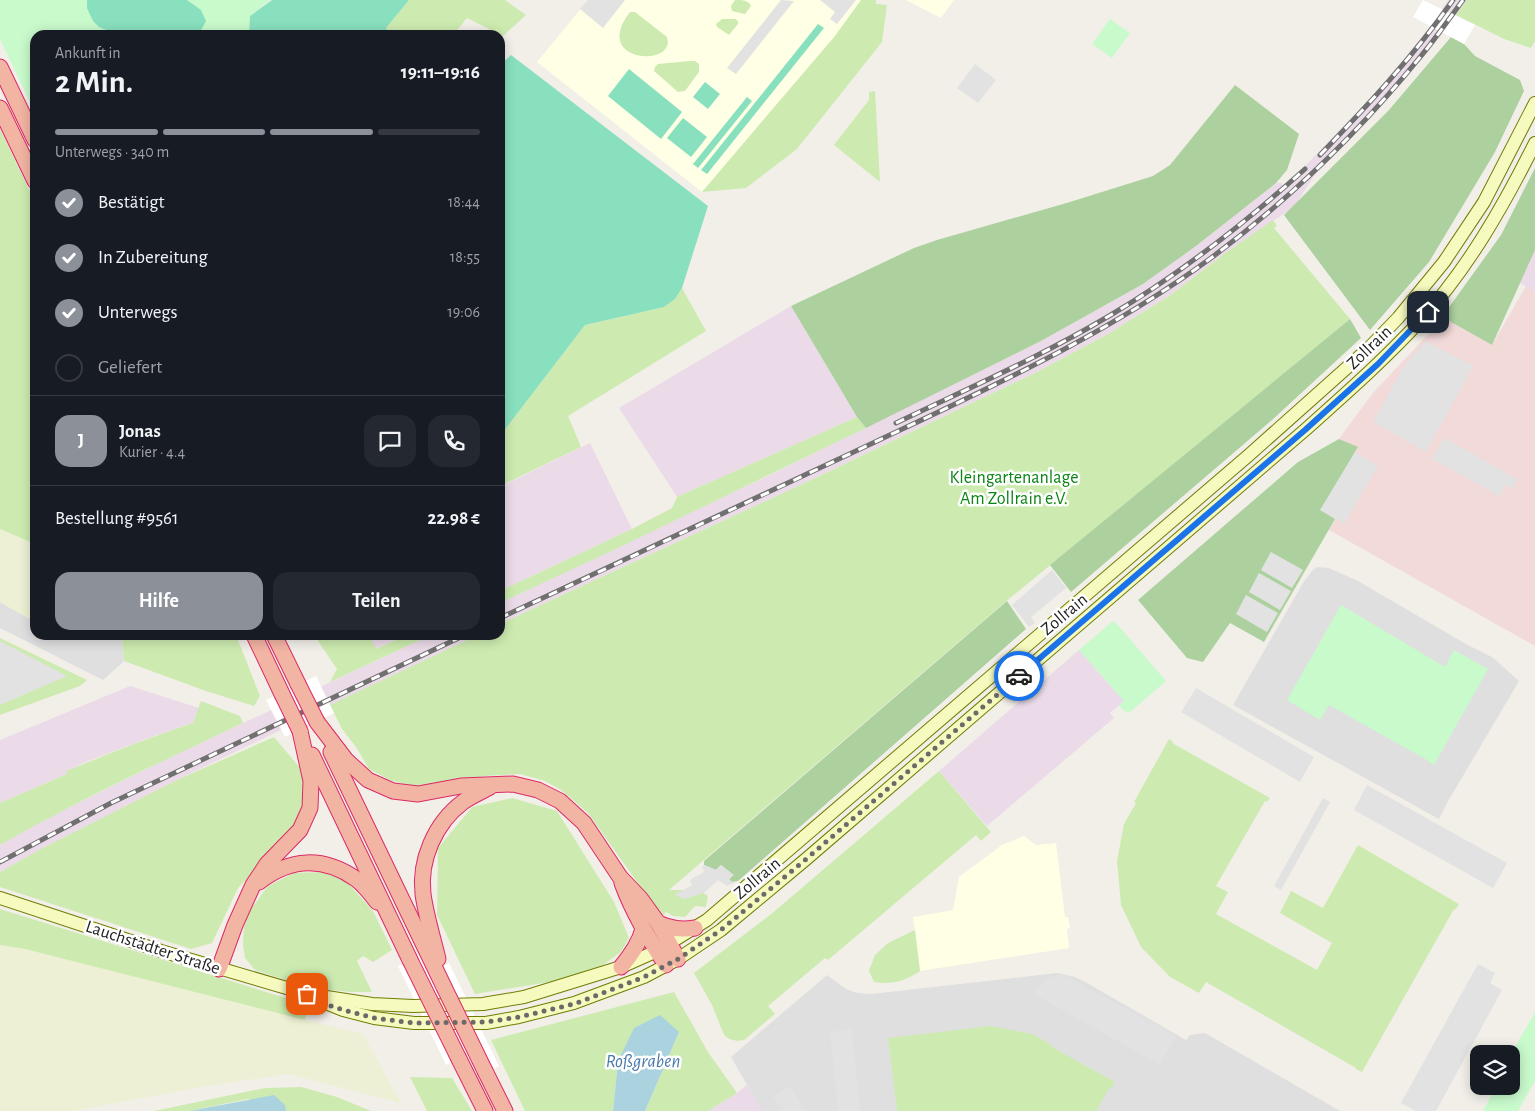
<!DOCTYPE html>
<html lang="de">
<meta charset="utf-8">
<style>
:root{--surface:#171b24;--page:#242831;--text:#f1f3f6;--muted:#9ea1a6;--line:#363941;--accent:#8c9099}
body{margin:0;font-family:"Alegreya Sans",sans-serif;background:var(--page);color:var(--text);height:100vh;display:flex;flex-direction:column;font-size:19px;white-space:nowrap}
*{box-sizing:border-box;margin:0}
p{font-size:16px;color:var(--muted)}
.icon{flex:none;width:28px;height:28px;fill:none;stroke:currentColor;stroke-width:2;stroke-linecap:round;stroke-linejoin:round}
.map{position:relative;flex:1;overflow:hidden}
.details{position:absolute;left:30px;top:30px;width:475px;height:610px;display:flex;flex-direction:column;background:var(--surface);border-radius:15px;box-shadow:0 2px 12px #0003}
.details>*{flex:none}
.buttons{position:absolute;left:1470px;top:1045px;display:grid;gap:10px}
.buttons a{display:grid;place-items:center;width:50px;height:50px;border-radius:10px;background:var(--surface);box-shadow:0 2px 12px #0003;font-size:25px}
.pin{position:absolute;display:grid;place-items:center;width:42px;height:42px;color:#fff;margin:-21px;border-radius:10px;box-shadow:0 2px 8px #0006}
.courier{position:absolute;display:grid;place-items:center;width:50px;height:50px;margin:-25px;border:4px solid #1a73e8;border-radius:50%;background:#fff;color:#222;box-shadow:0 1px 6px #0007}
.head em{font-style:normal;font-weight:700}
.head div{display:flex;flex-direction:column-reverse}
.head{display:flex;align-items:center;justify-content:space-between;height:85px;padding:0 25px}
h1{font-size:32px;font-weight:700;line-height:38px}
.bar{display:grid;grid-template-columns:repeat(4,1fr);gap:8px 5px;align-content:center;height:60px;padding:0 25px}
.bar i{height:6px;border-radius:4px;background:var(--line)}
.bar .current{background:var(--accent)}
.bar p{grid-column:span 4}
.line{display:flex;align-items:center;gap:12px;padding:0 25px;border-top:1px solid var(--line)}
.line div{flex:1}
.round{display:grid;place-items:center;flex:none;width:52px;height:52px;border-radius:15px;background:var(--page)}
ol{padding:0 25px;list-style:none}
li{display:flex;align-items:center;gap:15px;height:55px}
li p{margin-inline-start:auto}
li .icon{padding:5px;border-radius:50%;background:var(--accent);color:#fff;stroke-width:4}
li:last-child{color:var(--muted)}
li i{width:28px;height:28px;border:2px solid var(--line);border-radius:50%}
.cta{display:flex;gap:10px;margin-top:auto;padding:10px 25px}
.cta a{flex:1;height:58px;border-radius:15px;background:var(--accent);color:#fff;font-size:20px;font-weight:700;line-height:58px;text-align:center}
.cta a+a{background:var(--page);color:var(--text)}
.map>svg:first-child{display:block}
.residential{fill:#e0dfdf}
.commercial{fill:#f2dad9}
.industrial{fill:#ebdbe8}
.education{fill:#ffffe5}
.farmland{fill:#eef0d5}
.grass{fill:#cdebb0}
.forest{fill:#add19e}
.park{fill:#c8facc}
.pitch{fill:#88e0be}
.parking{fill:#e2e2e2}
.water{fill:#aad3df}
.pier{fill:#fff}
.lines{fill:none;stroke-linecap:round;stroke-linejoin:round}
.secondary-casing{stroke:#707d05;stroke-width:14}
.trunk-casing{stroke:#dc2a67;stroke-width:17}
.secondary{stroke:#f7fabf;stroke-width:12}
.trunk{stroke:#f2b4a3;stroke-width:15}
.rail-casing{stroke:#707070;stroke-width:5}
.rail{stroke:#fff;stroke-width:3;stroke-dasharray:9;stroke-linecap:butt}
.trunk-bridge-casing{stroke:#dc2a67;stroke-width:17;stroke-linecap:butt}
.trunk-bridge{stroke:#f2b4a3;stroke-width:15}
.done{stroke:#6b6a68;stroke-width:5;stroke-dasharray:0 9}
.route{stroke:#1a73e8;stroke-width:6}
.labels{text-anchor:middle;stroke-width:5;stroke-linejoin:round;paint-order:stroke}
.street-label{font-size:18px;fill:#222;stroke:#fff}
.park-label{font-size:18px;fill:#0c8416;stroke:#fff}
.water-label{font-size:19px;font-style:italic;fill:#4a7aab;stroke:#fff}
</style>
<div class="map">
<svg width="1535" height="1111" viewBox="0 0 1535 1111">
<rect width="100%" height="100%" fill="#f2efe9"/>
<g class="residential">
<path d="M1317,567L1329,568L1358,581L1466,644L1492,657L1519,681L1447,803L1439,819L1233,705L1303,583L1312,571Z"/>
<path d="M0,602L35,622V635H122L124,661L103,680L0,628Z"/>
<path d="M1057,973L1075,977L1087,983L1186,1040L1190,1035L1205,1033L1340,1111H762L731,1057L827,975L846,989L857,993L871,994Z"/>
</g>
<path class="commercial" d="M1526,286L1535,291V646L1329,530L1335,519L1320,510L1358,448L1339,439L1372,394L1435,327L1442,317L1492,345Z"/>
<g class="industrial">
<path d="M1448,0H1467L1443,33L1397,89L1314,176L1294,207L1224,254L1172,294L1108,334L1037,372L811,480L500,624V603L774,473L1005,359L1041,341L1143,284L1196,246L1276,183H1281L1283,186L1305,166L1373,96L1431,26Z"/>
<path d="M1535,250V291L1520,283Z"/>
<path d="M791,306L857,417L677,497L619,408Z"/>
<path d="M590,443L632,529L500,591V487Z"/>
<path d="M369,635H406L375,649Z"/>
<path d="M431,635H478L177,780L42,849L0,872V845L42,821L173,756Z"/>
<path d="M1079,650L1124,701L1110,713L1114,718L987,826L939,771Z"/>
<path d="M130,686L199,708L193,723L154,736L88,761L69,770L66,771L67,774L0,803V740Z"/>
<path d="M747,1085L762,1111H708L737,1093Z"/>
</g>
<g class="education">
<path d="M588,0H861L835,36L702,192L537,62Z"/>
<path d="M906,0H954L941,18Z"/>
<path d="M1024,836L1036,845L1056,843L1065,917H1068L1070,928L1067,929L1069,948L920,971L913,917L953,910L959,877L1002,845Z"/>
</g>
<g class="farmland">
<path d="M0,529L35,544V622L0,602Z"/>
<path d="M0,945L25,949L363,1034L401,1103L288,1074L202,1087L73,1111H0Z"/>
</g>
<g class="grass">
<path d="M409,0H505L526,15L503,36L467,18L453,35H392L386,28Z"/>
<path d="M735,0C742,0 748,0 751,6L745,14L732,11L731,6Z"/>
<path d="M861,0H876V4L887,5L882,42L797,149L746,188L702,192L835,36Z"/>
<path d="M1467,0H1535V41L1531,48L1504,39L1456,15Z"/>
<path d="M630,12H635L667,37C677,68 590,63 630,12Z"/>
<path d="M722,19H735L738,21V24L729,35L717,27L716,24Z"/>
<path d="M690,61H695L699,64V72L685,91L678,92L654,71L655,67L658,64Z"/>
<path d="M875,91L880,182L834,145L869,100V92Z"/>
<path d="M0,129L35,202V544L0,529Z"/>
<path d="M1273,220L1277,226L1274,228L1350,319L1004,603L669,890H699L708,896L706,907L695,906L685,917L673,916L666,912L662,917L588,813L561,790L545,781L520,774L484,776L445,786L417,788L390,780L369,769L356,747L342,729L330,705L478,635H500V624L811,480L1037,372L1108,334L1172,294L1224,254Z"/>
<path d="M682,288L706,331L568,416L581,447L500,486V436L585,325L664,307L675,299Z"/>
<path d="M857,417L866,428L618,548L500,603V591L632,529L672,508L677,497Z"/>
<path d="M122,635H236L260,696L254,706L203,690L124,661Z"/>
<path d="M314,635H369L376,649L406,635H431L330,682L337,669Z"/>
<path d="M0,638L87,680L80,686L0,715Z"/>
<path d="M201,701L240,716L243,723C161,762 79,800 0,845V803L67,774L66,771L69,770C110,753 151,737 193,723Z"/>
<path d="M274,737L306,775V803L292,832L238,888L212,943L191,949L0,887V872L41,849L177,780Z"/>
<path d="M1169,739L1172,741L1174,744L1270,798L1267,802L1265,801L1216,886L1228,892L1216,914L1317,970L1332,943L1280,913L1291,891L1323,908L1358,845L1459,904L1455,910L1454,909L1362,1072L1356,1069V1068L1206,982L1199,993L1170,977L1141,947L1121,905L1117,861L1124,824L1136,803L1134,802Z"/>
<path d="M939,771L991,832L981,841L976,835L828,960L825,958L768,1006L775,1014L744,1040L737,1041L729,1039L724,1035L712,1005L694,973L770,915Z"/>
<path d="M512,798L557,811L614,902L629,938L621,952L603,965L555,981L475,994L437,915L438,848L472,807Z"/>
<path d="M324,872L347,882L373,911L392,950L373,962L363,956L357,961L372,992H351L310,988L255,970L245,958L243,945L244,927L251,909L268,886L294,873Z"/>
<path d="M0,909L308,1005L305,1020L25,949L0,945Z"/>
<path d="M915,930L920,971C905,981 892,985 874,982L869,971L875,955L888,943Z"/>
<path d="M674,992L708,1052L737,1093L708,1111H645L679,1032L618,1061L613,1111H525L491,1040Z"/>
<path d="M991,1026L1032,1034L1052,1045V1047L1115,1082L1112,1088L1110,1087L1096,1111H897L888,1038Z"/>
<path d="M410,1077L452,1078L472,1111H427Z"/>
<path d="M301,1087L337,1097L371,1111H285L248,1099L189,1111H154L265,1088Z"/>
</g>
<g class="forest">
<path d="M1451,37L1464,44L1475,56L1520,80L1524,91L1495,152L1429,262L1370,330L1284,215L1389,110Z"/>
<path d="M1235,85L1299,134L1287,170L1276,183L1196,246L1143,284L1041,341L866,428L857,417L791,306L914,248L937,240L1070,202L1153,176L1170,165Z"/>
<path d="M1535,168V250L1492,345L1442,317L1501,235Z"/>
<path d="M1350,319L1361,338L1272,420L1071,592L1050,565Z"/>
<path d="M1339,439L1358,447L1321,510L1335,519L1264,642L1230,623L1203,662L1187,658L1138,600L1298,462Z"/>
<path d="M1007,601L1026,629L738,881L732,882L729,879L733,875L721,865L716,870L704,865V861Z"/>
</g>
<g class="park">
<path d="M0,0H270L250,16L249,35H35V113L0,39Z"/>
<path d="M1110,19L1130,33L1112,58L1092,44Z"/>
<path d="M1341,605L1445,667L1454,650L1488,669L1434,765L1429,762V761L1329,705L1320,720L1287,700Z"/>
<path d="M1113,621L1116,623L1166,681L1129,713L1124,711L1119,705L1124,701L1079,650Z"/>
<path d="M1535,1012V1081L1518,1111H1483L1493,1092L1491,1090L1493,1086H1511V1054Z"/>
</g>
<g class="pitch">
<path d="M87,0H187L201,10L206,21L201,30L193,35H119L99,27L93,21L87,8Z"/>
<path d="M272,0H409L386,28L392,35H249L250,16Z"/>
<path d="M818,24L824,28L707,174L701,170Z"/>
<path d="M511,55L708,206L682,288L675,299L664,307L585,325L500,436V65Z"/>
<path d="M629,69L682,112L661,139L608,96Z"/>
<path d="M705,82L720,94L708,109L693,97Z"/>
<path d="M747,97L752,101L698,168L693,164Z"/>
<path d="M683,118L707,137L691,157L667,138Z"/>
</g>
<g class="parking">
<path d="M588,0H625L603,28L580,9Z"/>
<path d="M781,0L794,1L736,74L727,68Z"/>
<path d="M820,0H856L837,24L830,19L835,12Z"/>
<path d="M975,64L996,80L978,103L957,88Z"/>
<path d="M1426,341L1473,366L1426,452L1373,422L1406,363Z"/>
<path d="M1444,438L1517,479L1512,489L1506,485L1499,496L1432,459Z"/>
<path d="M1355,452L1378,466L1344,524L1320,510Z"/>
<path d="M1271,552L1303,570L1292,588L1261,570Z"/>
<path d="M1052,570L1066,588L1031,617L1035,623L1029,627L1012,605Z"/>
<path d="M1259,573L1291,591L1280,610L1249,592Z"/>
<path d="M1246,595L1278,613L1267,632L1236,614Z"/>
<path d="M0,641L67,676L0,705Z"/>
<path d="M1196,688L1314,757L1300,782L1181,712Z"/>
<path d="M1367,785L1507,863L1493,888L1354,810Z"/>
<path d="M1323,798L1330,802L1281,890L1274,886Z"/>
<path d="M704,865L716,870L721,865L734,875L729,879L732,882L738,881L727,886L718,880L704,893L684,899L675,895L692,885L690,880L704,872L702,867Z"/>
<path d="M1478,964L1495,973L1490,983L1502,990L1436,1111H1416L1401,1103Z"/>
<path d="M1062,974L1176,1036L1160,1065L1034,994L1045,979Z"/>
<path d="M852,1029L860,1111H838L830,1032Z"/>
<path d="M791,1086L806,1111H782L773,1096Z"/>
</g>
<g class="water">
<path d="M660,1015L679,1032L645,1111H613L618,1061L634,1028Z"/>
<path d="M274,1095L285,1105L286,1111H189Z"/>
</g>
<g class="pier">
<path d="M1423,0L1475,25L1464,44L1413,17Z"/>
<path d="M316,676L334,713L285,737L266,700Z"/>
<path d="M419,955L428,973L449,963L499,1066L478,1077L467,1055L446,1065L398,966Z"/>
</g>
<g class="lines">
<g class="secondary-casing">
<g id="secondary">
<path d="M0,898L161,951L307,994L372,1004L413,1006L483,1004L524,997L621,967L657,951L707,920L1249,455L1369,348L1398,318L1444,262L1484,202L1535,103"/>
<path d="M318,1000L343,1010L374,1018L414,1023H486L519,1017L574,1003L644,977L678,959L721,930L805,860L1305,430C1344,395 1383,361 1419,322C1467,270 1503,207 1535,143"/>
</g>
</g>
<g class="trunk-casing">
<g id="trunk">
<path d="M0,67L35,140"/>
<path d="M0,108L35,181"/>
<path d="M254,635L282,694"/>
<path d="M274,635L298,684"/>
<path d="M317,722L346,760L368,780L393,791L418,794L461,786L513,784L538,790L560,801L584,823L620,877L640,898L658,923L678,959"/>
<path d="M331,752L444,987"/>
<path d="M312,755L410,960"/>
<path d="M259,882C290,858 323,856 356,879C364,885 371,894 377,902"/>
<path d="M622,883C633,913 649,939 666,965"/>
<path d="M658,923C671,929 681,930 695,928"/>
<path d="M438,959C433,938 426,916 423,894C419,860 435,823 463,802C471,796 481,792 490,787"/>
<path d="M621,967C631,955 639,944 643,929"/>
<path d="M219,969L235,925L253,885L267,864L300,830L310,808L311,781L300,731"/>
<path d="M459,1059L485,1111"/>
<path d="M486,1073L505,1111"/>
</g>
</g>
<use href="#secondary" class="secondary"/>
<use href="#trunk" class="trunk"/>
<g class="rail-casing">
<g id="rail">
<path d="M1320,155C1368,105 1413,57 1453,0"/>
<path d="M896,423C967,389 1040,357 1109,316C1180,274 1244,224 1305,169"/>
<path d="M500,618C625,560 750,501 875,442C991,387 1108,334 1211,258C1289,200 1360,131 1421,56C1436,38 1449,19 1463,0"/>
<path d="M0,862L111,803L465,635"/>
</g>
</g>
<use href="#rail" class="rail"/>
<g class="trunk-bridge-casing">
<g id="trunk-bridge">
<path d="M298,684L317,722"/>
<path d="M282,694L300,731"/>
<path d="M410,960L459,1059"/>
<path d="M444,987L486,1073"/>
</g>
</g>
<use href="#trunk-bridge" class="trunk-bridge"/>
</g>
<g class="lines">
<path class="done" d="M307,994L325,1004L343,1010L374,1018L414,1023L486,1022L519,1017L574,1004L644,977L678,959L721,930L805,860L1019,676"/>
<path class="route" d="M1019,676L1305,430L1378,364L1428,312"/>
</g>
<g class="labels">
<g class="street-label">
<text transform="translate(1369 347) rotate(-44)" y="6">Zollrain</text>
<text transform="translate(1064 614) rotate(-40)" y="6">Zollrain</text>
<text transform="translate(757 878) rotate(-40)" y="6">Zollrain</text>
<text transform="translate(153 947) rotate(18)" y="6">Lauchstädter Straße</text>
</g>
<g class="park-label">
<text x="1014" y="483">Kleingartenanlage<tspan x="1014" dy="21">Am Zollrain e.V.</tspan></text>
</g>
<g class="water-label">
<text x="643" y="1067">Roßgraben</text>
</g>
</g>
</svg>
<div class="buttons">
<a><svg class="icon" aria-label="layers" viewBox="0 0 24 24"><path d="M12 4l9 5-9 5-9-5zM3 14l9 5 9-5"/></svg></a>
</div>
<div class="pin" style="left:307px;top:994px;background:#ea580c"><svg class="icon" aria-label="bag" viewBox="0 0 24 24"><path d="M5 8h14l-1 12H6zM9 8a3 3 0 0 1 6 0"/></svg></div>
<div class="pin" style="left:1428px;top:312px;background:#1f2937"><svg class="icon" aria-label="home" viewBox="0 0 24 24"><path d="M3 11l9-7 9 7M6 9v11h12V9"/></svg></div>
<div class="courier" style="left:1019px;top:676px"><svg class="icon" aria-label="car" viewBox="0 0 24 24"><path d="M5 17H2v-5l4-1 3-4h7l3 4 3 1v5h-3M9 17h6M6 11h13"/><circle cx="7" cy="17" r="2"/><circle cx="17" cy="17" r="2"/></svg></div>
<section class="details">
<div class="head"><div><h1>2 Min.</h1><p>Ankunft in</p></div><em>19:11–19:16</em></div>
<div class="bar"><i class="current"></i><i class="current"></i><i class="current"></i><i></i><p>Unterwegs · 340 m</p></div>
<ol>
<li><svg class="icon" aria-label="check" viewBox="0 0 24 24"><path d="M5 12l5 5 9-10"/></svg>Bestätigt<p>18:44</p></li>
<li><svg class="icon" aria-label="check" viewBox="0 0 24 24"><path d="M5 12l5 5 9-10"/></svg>In Zubereitung<p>18:55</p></li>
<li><svg class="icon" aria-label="check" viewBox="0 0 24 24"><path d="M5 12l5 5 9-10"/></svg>Unterwegs<p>19:06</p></li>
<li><i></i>Geliefert</li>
</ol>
<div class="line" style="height:90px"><b class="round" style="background:var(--accent);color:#fff">J</b><div><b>Jonas</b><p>Kurier · 4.4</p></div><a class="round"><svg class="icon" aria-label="chat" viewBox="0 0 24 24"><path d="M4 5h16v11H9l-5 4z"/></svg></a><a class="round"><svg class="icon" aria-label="phone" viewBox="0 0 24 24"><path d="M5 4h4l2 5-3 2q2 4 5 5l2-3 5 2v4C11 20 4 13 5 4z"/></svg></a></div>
<div class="line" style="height:65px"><div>Bestellung #9561</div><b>22.98 €</b></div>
<div class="cta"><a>Hilfe</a><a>Teilen</a></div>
</section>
</div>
